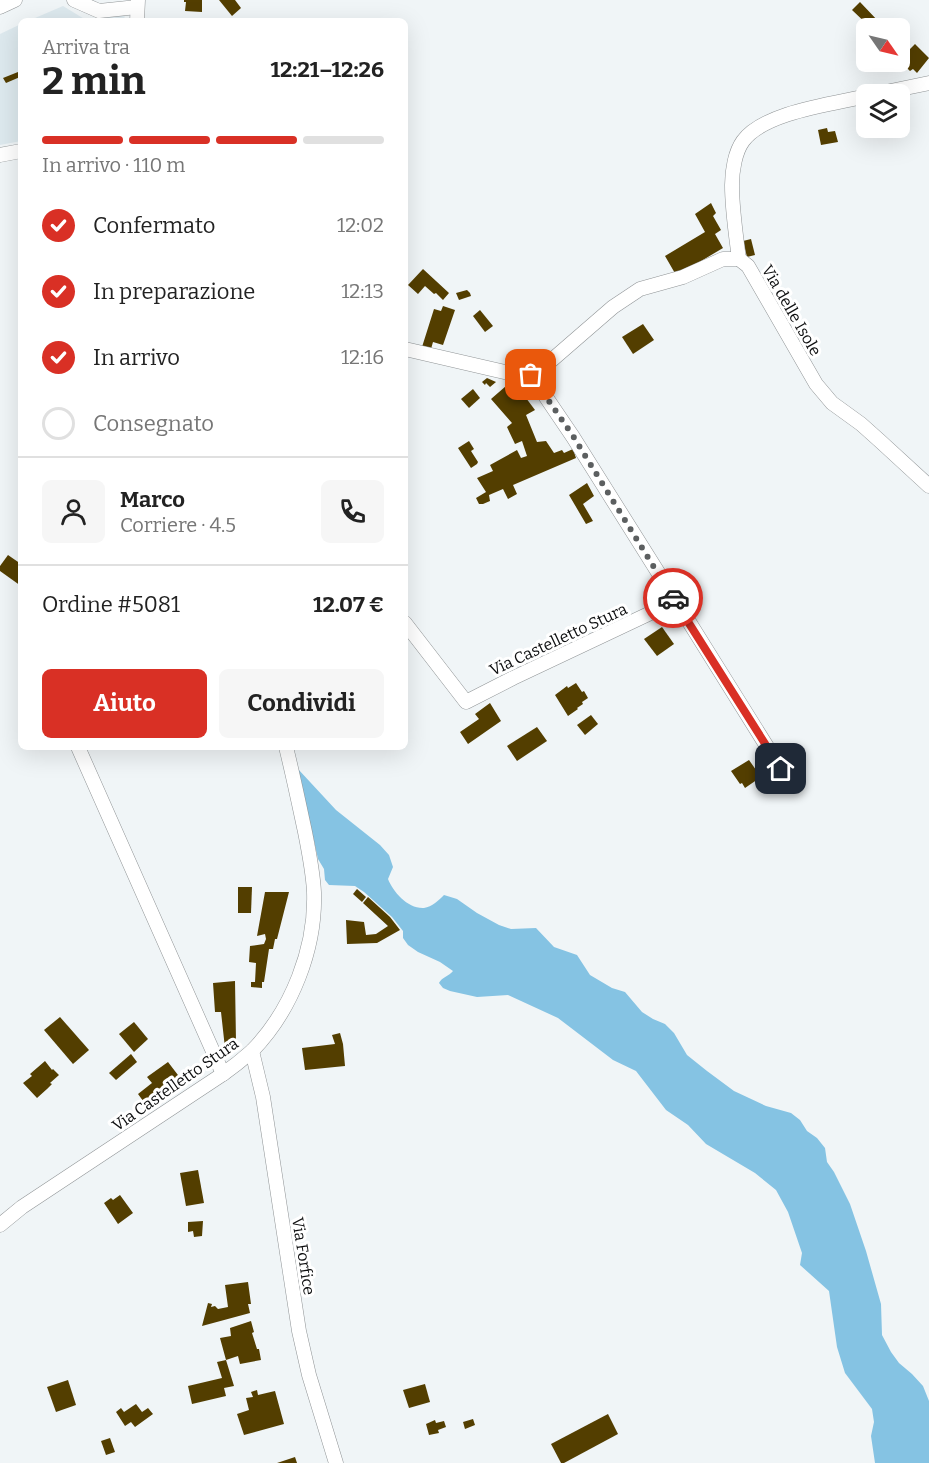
<!DOCTYPE html>
<html lang="it">
<meta charset="utf-8">
<style>
:root{--surface:#fff;--page:#f6f6f6;--text:#222;--muted:#767676;--line:#e0e0e0;--accent:#d93025}
body{margin:0;font-family:Bitter,serif;background:var(--page);color:var(--text);height:100vh;display:flex;flex-direction:column;font-size:22px;white-space:nowrap}
*{box-sizing:border-box;margin:0}
p{font-size:20px;color:var(--muted)}
.icon{flex:none;width:33px;height:33px;fill:none;stroke:currentColor;stroke-width:2;stroke-linecap:round;stroke-linejoin:round}
.map{position:relative;flex:1;overflow:hidden}
.panel{position:absolute;left:18px;top:18px;width:390px;height:732px;display:flex;flex-direction:column;background:var(--surface);border-radius:9px;box-shadow:0 6px 24px #0002}
.panel>*{flex:none}
.needle{width:39px;rotate:124deg}
.buttons{position:absolute;left:856px;top:18px;display:grid;gap:12px}
.buttons a{display:grid;place-items:center;width:54px;height:54px;border-radius:9px;background:var(--surface);box-shadow:0 6px 24px #0002;font-size:30px}
.pin{position:absolute;display:grid;place-items:center;width:51px;height:51px;color:#fff;margin:-26px;border-radius:12px;box-shadow:0 3px 9px #0006}
.courier{position:absolute;display:grid;place-items:center;width:60px;height:60px;margin:-30px;border:4px solid #d93025;border-radius:50%;background:#fff;color:#222;box-shadow:0 2px 8px #0007}
.overview em{font-style:normal;font-weight:700}
.overview div{display:flex;flex-direction:column-reverse}
.overview{display:flex;align-items:center;justify-content:space-between;height:102px;padding:0 24px}
h1{font-size:39px;font-weight:700;line-height:45px}
.bar{display:grid;grid-template-columns:repeat(4,1fr);gap:9px 6px;align-content:center;height:72px;padding:0 24px}
.bar i{height:8px;border-radius:4px;background:var(--line)}
.bar .active{background:var(--accent)}
.bar p{grid-column:span 4}
.line{display:flex;align-items:center;gap:15px;padding:0 24px;border-top:2px solid var(--line)}
.line div{flex:1}
.round{display:grid;place-items:center;flex:none;width:63px;height:63px;border-radius:9px;background:var(--page)}
ol{padding:0 24px;list-style:none}
li{display:flex;align-items:center;gap:18px;height:66px}
li p{margin-inline-start:auto}
li .icon{padding:6px;border-radius:50%;background:var(--accent);color:#fff;stroke-width:4}
li:last-child{color:var(--muted)}
li i{width:33px;height:33px;border:3px solid var(--line);border-radius:50%}
.cta{display:flex;gap:12px;margin-top:auto;padding:12px 24px}
.cta a{flex:1;height:69px;border-radius:9px;background:var(--accent);color:#fff;font-size:24px;font-weight:700;line-height:69px;text-align:center}
.cta a+a{background:var(--page);color:var(--text)}
.map>svg:first-child{display:block}
.built{fill:#dde9ee}
.forest{fill:#85c3e3}
.building{fill:#533e00}
.lines{fill:none;stroke-linecap:round;stroke-linejoin:round}
.minor-casing{stroke:#909496;stroke-width:15}
.minor{stroke:#fff;stroke-width:14}
.done{stroke:#5c5f60;stroke-width:6;stroke-dasharray:0 10.8}
.route{stroke:#d93025;stroke-width:8}
.labels{text-anchor:middle;stroke-width:6;stroke-linejoin:round;paint-order:stroke}
.street-label{font-size:16px;fill:#0d0e0f;stroke:#fff}
</style>
<div class="map">
<svg width="929" height="1463" viewBox="0 0 929 1463">
<rect width="100%" height="100%" fill="#f0f5f7"/>
<g class="built">
<path d="M63,6L86,20L125,14L124,21H28Z"/>
<path d="M21,24V141L0,145V34Z"/>
</g>
<path class="forest" d="M298,769L336,810L380,845L389,855L393,867L388,879C393,892 408,909 424,908C432,907 439,900 444,895L457,899L477,913L499,925L511,929L536,928L554,947L577,955L590,975L612,988L625,992L642,1012L653,1019L665,1024L674,1033L687,1055L707,1071L734,1091L766,1106L791,1113L800,1120L807,1131L817,1138L825,1148L827,1162L834,1172L850,1204L866,1251L881,1304L882,1335L891,1352L899,1363L912,1374L923,1386L929,1401V1463H875L871,1436L874,1422L872,1409L845,1373L837,1347L829,1291L800,1265L802,1253L788,1212L776,1190L755,1173L706,1144L688,1125L666,1110L636,1071L613,1060L558,1018L508,995L477,997L450,991L443,988L439,983C442,977 449,976 453,971L440,962L418,952L408,945L403,938V931L392,917L364,892L355,886L329,885L325,880L324,869L318,859Z"/>
<g class="building">
<path d="M184,0H202V12L185,11L186,2H184Z"/>
<path d="M219,0H235L241,8L232,16Z"/>
<path d="M860,2L879,22L882,20L890,28H871L852,10Z"/>
<path d="M915,44L929,58L917,73L913,69L910,71L900,61V59Z"/>
<path d="M18,72L20,77L6,83L3,78Z"/>
<path d="M827,128L828,132L835,131L838,142L821,145L818,130Z"/>
<path d="M711,203L716,213L713,216L721,230L715,234L723,248L681,273L676,275L665,256L705,232L695,214Z"/>
<path d="M751,239L755,255L747,257L743,241Z"/>
<path d="M423,269L449,293L443,300L436,293L434,294L425,286L418,294L408,285Z"/>
<path d="M467,290L470,293L471,296L459,300L456,293Z"/>
<path d="M443,306L455,310L443,345L433,342L431,349L422,347L434,309L441,311Z"/>
<path d="M480,310L493,326L485,332L473,316Z"/>
<path d="M643,324L654,340L633,354L622,337Z"/>
<path d="M487,378L496,382L490,387L486,383L485,385L482,382Z"/>
<path d="M506,386L512,391L517,386L535,410L526,415L537,442L546,441L554,453L562,450L564,453L573,449L576,458L513,485L517,494L508,499L503,489L489,495L490,501L483,504H479L476,498L486,492L477,478L493,471L490,465L517,450L521,458L527,456L522,441L515,444L507,427L512,423L491,399Z"/>
<path d="M473,389L480,398L469,408L461,399Z"/>
<path d="M469,441L474,449L471,451L478,462L477,464L471,468L458,448Z"/>
<path d="M587,483L594,496L583,504L593,521L586,524L569,495Z"/>
<path d="M8,555L21,564V586L0,571V566Z"/>
<path d="M662,627L674,644L657,656L644,639Z"/>
<path d="M576,683L582,692L584,691L588,698L582,702L583,704L577,708L578,709L568,716L555,695L567,686L568,688Z"/>
<path d="M490,703L501,721L468,744L460,732L479,719L475,714Z"/>
<path d="M591,715L598,724L585,735L577,725Z"/>
<path d="M537,727L547,741L517,761L507,746Z"/>
<path d="M749,760L761,777L745,788L742,783L740,784L731,771Z"/>
<path d="M238,887H252L251,913H238Z"/>
<path d="M357,889L366,897L362,902L353,894Z"/>
<path d="M265,892H289L277,939H275L273,949H269L264,982H262V988L251,987V982H255L256,963L249,962L250,946L264,944L266,939L265,934L257,936Z"/>
<path d="M368,897L390,917L400,930L377,943L347,944L346,920L364,922L366,935L376,934L388,926L363,903Z"/>
<path d="M235,981L236,1041H235L232,1047L225,1048L221,1012H215L213,983Z"/>
<path d="M60,1017L89,1050L73,1064L44,1030Z"/>
<path d="M134,1022L148,1039L134,1052L119,1034Z"/>
<path d="M340,1033L343,1044L345,1066L305,1070L302,1048L335,1044L332,1035Z"/>
<path d="M131,1054L137,1062L116,1080L109,1073Z"/>
<path d="M45,1061L52,1070L53,1069L59,1075L50,1083L52,1084L47,1089L37,1098L23,1083L32,1076L30,1074Z"/>
<path d="M168,1062L181,1079L146,1105L138,1094L152,1083L147,1077Z"/>
<path d="M198,1170L204,1203L186,1206L180,1173Z"/>
<path d="M120,1195L133,1213L118,1224L104,1203L111,1198L113,1200Z"/>
<path d="M203,1221L202,1236L194,1237L193,1231L188,1232V1222Z"/>
<path d="M248,1282L251,1304H248L250,1313L202,1326L208,1303L212,1304L211,1307L215,1306L218,1309L228,1307L225,1285Z"/>
<path d="M251,1321L254,1332L252,1333L257,1349H259L261,1360L240,1364L238,1356L226,1360L234,1386L224,1388L226,1396L192,1404L188,1386L222,1378L217,1362L226,1360L220,1338L231,1336L230,1328Z"/>
<path d="M68,1380L76,1405L56,1412L47,1387Z"/>
<path d="M425,1384L430,1402L409,1408L403,1390Z"/>
<path d="M257,1390L258,1395L275,1391L284,1424L244,1435L237,1414L249,1410L246,1398L253,1397L251,1392Z"/>
<path d="M136,1404L142,1412L148,1408L153,1414L135,1427L131,1422L125,1426L116,1412L121,1408L124,1412Z"/>
<path d="M608,1414L618,1434L564,1463H561L551,1444Z"/>
<path d="M473,1419L475,1425L465,1429L463,1422Z"/>
<path d="M435,1420L436,1423L444,1421L446,1427L438,1430L439,1433L429,1435L426,1424Z"/>
<path d="M110,1438L115,1452L106,1455L101,1441Z"/>
<path d="M295,1457L297,1463H277Z"/>
</g>
<g class="lines">
<g class="minor-casing">
<g id="minor">
<path d="M74,0L99,11L137,7"/>
<path d="M0,7L15,0"/>
<path d="M137,21L138,0"/>
<path d="M876,94L929,83"/>
<path d="M0,155L21,151"/>
<path d="M739,259C736,235 732,210 732,185C732,171 735,152 743,141C764,112 833,104 867,96"/>
<path d="M405,349L522,376L538,372L613,307L640,289L683,277L723,259H739L748,266L816,384L832,403L861,424L880,441L929,486"/>
<path d="M676,601L781,769"/>
<path d="M405,623L466,702L513,678L676,601L573,437L531,375"/>
<path d="M78,747L223,1074"/>
<path d="M252,1051L263,1097L299,1331L309,1375L336,1463"/>
<path d="M0,1225L22,1207L223,1074C233,1067 243,1059 252,1051C292,1010 316,948 314,892C313,872 309,852 305,832C299,804 293,775 286,747"/>
</g>
</g>
<use href="#minor" class="minor"/>
</g>
<g class="lines">
<path class="done" d="M531,375L573,436L673,598"/>
<path class="route" d="M673,598L781,769"/>
</g>
<g class="labels">
<g class="street-label">
<text transform="translate(792 310) rotate(60)" y="6">Via delle Isole</text>
<text transform="translate(558 639) rotate(-25)" y="6">Via Castelletto Stura</text>
<text transform="translate(175 1084) rotate(-35)" y="6">Via Castelletto Stura</text>
<text transform="translate(304 1256) rotate(81)" y="6">Via Forfice</text>
</g>
</g>
</svg>
<div class="buttons">
<a><svg class="needle" viewBox="-14 -14 28 28"><path d="M0-13l5 13h-10z" fill="#e53935"/><path d="M0 13l5-13h-10z" fill="#767676"/></svg></a>
<a><svg class="icon" aria-label="layers" viewBox="0 0 24 24"><path d="M12 4l9 5-9 5-9-5zM3 14l9 5 9-5"/></svg></a>
</div>
<div class="pin" style="left:531px;top:375px;background:#ea580c"><svg class="icon" aria-label="bag" viewBox="0 0 24 24"><path d="M5 8h14l-1 12H6zM9 8a3 3 0 0 1 6 0"/></svg></div>
<div class="pin" style="left:781px;top:769px;background:#1f2937"><svg class="icon" aria-label="home" viewBox="0 0 24 24"><path d="M3 11l9-7 9 7M6 9v11h12V9"/></svg></div>
<div class="courier" style="left:673px;top:598px"><svg class="icon" aria-label="car" viewBox="0 0 24 24"><path d="M5 17H2v-5l4-1 3-4h7l3 4 3 1v5h-3M9 17h6M6 11h13"/><circle cx="7" cy="17" r="2"/><circle cx="17" cy="17" r="2"/></svg></div>
<section class="panel">
<div class="overview"><div><h1>2 min</h1><p>Arriva tra</p></div><em>12:21–12:26</em></div>
<div class="bar"><i class="active"></i><i class="active"></i><i class="active"></i><i></i><p>In arrivo · 110 m</p></div>
<ol>
<li><svg class="icon" aria-label="check" viewBox="0 0 24 24"><path d="M5 12l5 5 9-10"/></svg>Confermato<p>12:02</p></li>
<li><svg class="icon" aria-label="check" viewBox="0 0 24 24"><path d="M5 12l5 5 9-10"/></svg>In preparazione<p>12:13</p></li>
<li><svg class="icon" aria-label="check" viewBox="0 0 24 24"><path d="M5 12l5 5 9-10"/></svg>In arrivo<p>12:16</p></li>
<li><i></i>Consegnato</li>
</ol>
<div class="line" style="height:108px"><a class="round"><svg class="icon" aria-label="person" viewBox="0 0 24 24"><circle cx="12" cy="8" r="4"/><path d="M4 21q1-7 8-7t8 7"/></svg></a><div><b>Marco</b><p>Corriere · 4.5</p></div><a class="round"><svg class="icon" aria-label="phone" viewBox="0 0 24 24"><path d="M5 4h4l2 5-3 2q2 4 5 5l2-3 5 2v4C11 20 4 13 5 4z"/></svg></a></div>
<div class="line" style="height:78px"><div>Ordine #5081</div><b>12.07 €</b></div>
<div class="cta"><a>Aiuto</a><a>Condividi</a></div>
</section>
</div>
